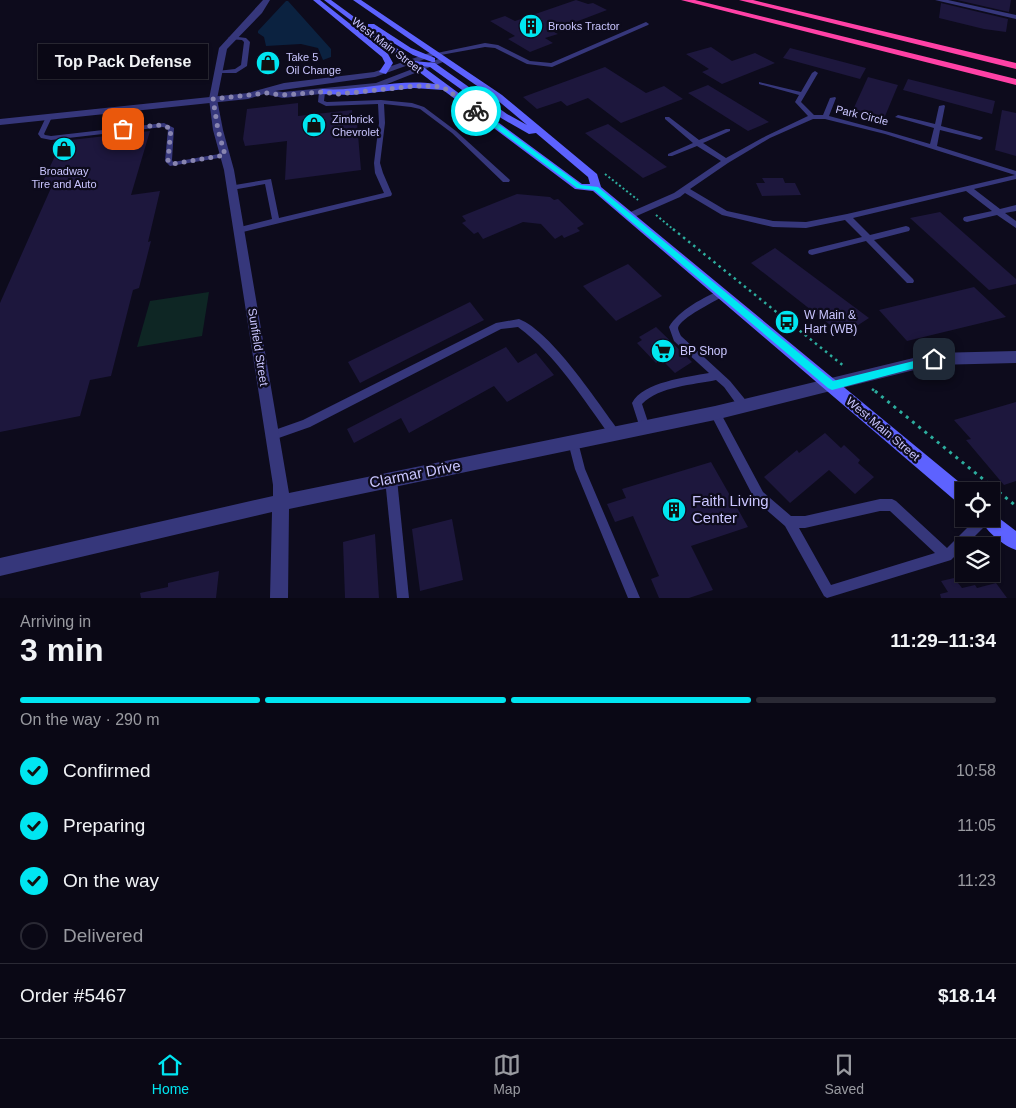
<!DOCTYPE html>
<meta charset="utf-8">
<style>
:root{--surface:#0a0815;--page:#13111e;--text:#f1f3f6;--muted:#999aa0;--line:#2a2934;--accent:#00e6f1}
body{margin:0;font-family:Helvetica,sans-serif;background:var(--page);color:var(--text);height:100vh;display:flex;flex-direction:column;font-size:19px;white-space:nowrap}
*{box-sizing:border-box;margin:0}
p{font-size:16px;color:var(--muted)}
.icon{flex:none;width:28px;height:28px;fill:none;stroke:currentColor;stroke-width:2;stroke-linecap:round;stroke-linejoin:round}
.map{position:relative;height:598px;overflow:hidden}
.drawer{display:flex;flex-direction:column;background:var(--surface);flex:1}
.drawer>*{flex:none}
.controls{position:absolute;left:955px;top:482px;display:grid;gap:10px}
.controls a{display:grid;place-items:center;width:45px;height:45px;border-radius:0px;background:var(--surface);box-shadow:0 1px 4px #0004,0 0 0 1px var(--line);font-size:25px}
.pin{position:absolute;display:grid;place-items:center;width:42px;height:42px;color:#fff;margin:-21px;border-radius:10px;box-shadow:0 2px 8px #0006}
.courier{position:absolute;display:grid;place-items:center;width:50px;height:50px;margin:-25px;border:4px solid #00e6f1;border-radius:50%;background:#fff;color:#222;box-shadow:0 1px 6px #0007}
.bubble{position:absolute;height:35px;border-radius:0px;background:var(--surface);box-shadow:0 1px 4px #0004,0 0 0 1px var(--line);font-size:16px;font-weight:700;line-height:35px;text-align:center}
.summary em{font-style:normal;font-weight:700}
.summary div{display:flex;flex-direction:column-reverse}
.summary{display:flex;align-items:center;justify-content:space-between;height:85px;padding:0 20px}
h1{font-size:32px;font-weight:700;line-height:38px}
.bar{display:grid;grid-template-columns:repeat(4,1fr);gap:8px 5px;align-content:center;height:60px;padding:0 20px}
.bar i{height:6px;border-radius:4px;background:var(--line)}
.bar .on{background:var(--accent)}
.bar p{grid-column:span 4}
.line{display:flex;align-items:center;gap:12px;padding:0 20px;border-top:1px solid var(--line)}
.line div{flex:1}
ol{padding:0 20px;list-style:none}
li{display:flex;align-items:center;gap:15px;height:55px}
li p{margin-inline-start:auto}
li .icon{padding:5px;border-radius:50%;background:var(--accent);color:#111;stroke-width:4}
li:last-child{color:var(--muted)}
li i{width:28px;height:28px;border:2px solid var(--line);border-radius:50%}
.menu{display:flex;justify-content:space-around;align-items:center;height:70px;border-top:1px solid var(--line);background:var(--surface);font-size:14px;color:var(--muted)}
.menu a{display:grid;justify-items:center;gap:2px}
.menu .on{color:var(--accent)}
.map>svg:first-child{display:block}
.green{fill:#0e2624}
.water{fill:#0b2240}
.building{fill:#1d173d}
.lines{fill:none;stroke-linecap:round;stroke-linejoin:round}
.path-far2{stroke:#2cad9e;stroke-width:2;stroke-dasharray:2 2.5;stroke-linecap:butt}
.path-far1{stroke:#2cad9e;stroke-width:2.5;stroke-dasharray:2.5 4;stroke-linecap:butt}
.path{stroke:#2cad9e;stroke-width:3;stroke-dasharray:3 5;stroke-linecap:butt}
.service{fill:#36377b;fill-rule:evenodd}
.minor{fill:#36377b;fill-rule:evenodd}
.tertiary{fill:#36377b;fill-rule:evenodd}
.secondary{fill:#5d62ff;fill-rule:evenodd}
.motorway{fill:#ff41a6;fill-rule:evenodd}
.route{fill:#00e6f1}
.done{stroke:#8885b0;stroke-width:5;stroke-dasharray:0 9}
.labels{text-anchor:middle;stroke-width:4.5;stroke-linejoin:round;paint-order:stroke}
.far-poi-label{font-size:11px;fill:#cac6ff;stroke:#0d0b1c;text-anchor:start}
.far-street-label{font-size:11px;fill:#cac6ff;stroke:#0d0b1c}
.poi-label{font-size:12px;fill:#cac6ff;stroke:#0d0b1c;text-anchor:start}
.street-label{font-size:12px;fill:#cac6ff;stroke:#0d0b1c}
.near-street-label{font-size:15px;fill:#cac6ff;stroke:#0d0b1c}
.near-poi-label{font-size:15px;fill:#cac6ff;stroke:#0d0b1c;text-anchor:start}
</style>
<div class="map">
<svg width="1016" height="598" viewBox="0 0 1016 598">
<rect width="100%" height="100%" fill="#0d0b1c"/>
<path class="green" d="M209,292L202,336L137,347L150,301Z"/>
<path class="water" d="M286,1H288L331,49V57L323,60L318,48L301,44L266,46L264,37L258,33V31Z"/>
<g class="building">
<path d="M576,0L588,4L593,3L607,10L552,31L558,34L545,38L553,43L530,52L508,39L515,36L490,21L505,16L515,21Z"/>
<path d="M957,0H1011L1009,12Z"/>
<path d="M941,3L1008,19L1006,32L984,29L939,18Z"/>
<path d="M711,47L732,61L755,53L775,63L722,84L702,72L709,69L686,54Z"/>
<path d="M790,48L866,68L860,79L783,58Z"/>
<path d="M605,67L646,93L664,86L683,99L621,123L588,98L567,106L561,101L537,109L523,97Z"/>
<path d="M868,77L898,85L883,121L852,112Z"/>
<path d="M908,79L995,101L992,114L903,90Z"/>
<path d="M708,85L769,122L748,131L688,93Z"/>
<path d="M298,103V116L352,110L353,123H357L361,170L285,180L287,141L245,146L243,139L247,109Z"/>
<path d="M1002,110L1016,113V156L995,150Z"/>
<path d="M608,124L667,167L643,178L585,133Z"/>
<path d="M150,131L131,195L160,191L148,242L151,241L139,288L133,290L111,376L90,380L80,416L0,432V303L51,188L39,190L62,141Z"/>
<path d="M762,178H783L785,183H795L801,195L762,196L756,183H765Z"/>
<path d="M517,194L550,197L554,200L558,199L584,224L577,228L580,231L564,238L562,235L555,239L541,224L523,222L483,239L478,232L474,234L462,223L466,221L462,216Z"/>
<path d="M940,212L1016,279V284L989,290L910,218Z"/>
<path d="M775,248L869,318L843,335L751,263Z"/>
<path d="M628,264L662,296L616,321L583,286Z"/>
<path d="M974,287L1006,317L907,341L879,310Z"/>
<path d="M470,302L484,320L360,383L348,362Z"/>
<path d="M656,327L692,362L675,373L661,359L656,363L637,343L642,340L639,337Z"/>
<path d="M506,347L518,363L536,353L554,375L507,402L494,386L409,433L401,418L354,443L347,429Z"/>
<path d="M1016,402V481L1004,485L966,440L971,439L954,420Z"/>
<path d="M825,433L841,448L844,445L860,460L858,463L874,477L855,494L829,470L790,503L764,477L797,450L799,453Z"/>
<path d="M711,462L748,527L691,546L713,590L689,598H659L651,579L659,576L633,516L615,522L607,504L626,498L622,489Z"/>
<path d="M452,519L463,580L420,591L412,529Z"/>
<path d="M375,534L379,598H345L343,542Z"/>
<path d="M219,571L216,598H141L140,593L168,587V583Z"/>
<path d="M954,578L962,588L975,585L977,588L996,583L1007,598H941L940,594L948,592L941,581Z"/>
</g>
<g class="lines">
<g class="path-far2">
<path d="M605,174L638,200"/>
<path d="M656,215L674,230"/>
</g>
<g class="path-far1">
<path d="M673,229L845,367"/>
<path d="M872,389L876,392"/>
</g>
<path class="path" d="M875,391L1016,506"/>
<g class="service">
<path d="M646,22L649,24L648,25L552,67L527,64L495,48L485,47L435,56L432,54L485,43L498,45L530,61L551,63Z"/>
<path d="M231,36L246,38L250,42L247,66L236,73H217V71L235,69L241,65L244,42L242,40L229,39L228,38Z"/>
<path d="M815,71L818,73L801,102L814,115H823L830,98L835,97L836,98L829,116L889,132L930,144L934,128L895,117L898,115L935,124L939,106L944,105L945,106L941,126L982,137L983,138L980,140L940,130L937,146L1016,171V179L974,189L1000,209L1016,205V211L1005,213L1016,221V228L997,215L967,222L964,221L963,219L964,217L992,211L966,191L853,218L870,235L906,226L909,227L910,229L909,231L874,240L913,279L914,281L913,283H907L866,241L812,255L809,254L808,252L809,250L862,237L845,220L806,228L773,227L722,215L685,193L680,197L632,218H626L625,216L626,214L674,193L721,161L697,146L672,156H668V154L693,143L665,119V117H669L699,140L726,129H730V131L703,143L726,158L766,136L808,116L795,102L799,95L759,84V82L801,92L812,73ZM813,119H825L885,134L1015,175L847,214L806,222L773,221L727,211L690,189L728,163L770,138Z"/>
<path d="M322,90L325,92L324,101L327,102L381,100L412,103L424,107L456,131L510,180L509,182H503L452,133L420,109L411,107L384,104L385,123L380,163L383,173L392,194L391,196L239,233L236,232L235,230L236,228L272,219L265,184L232,190L228,188L229,186L271,179L279,218L384,193L375,173L374,163L379,123L378,104L326,106L318,102L319,92Z"/>
<path d="M49,115L52,117L44,134L45,135L51,136L164,123L174,128L172,160L173,162L225,153L228,155L225,157L170,166L165,161L168,129L163,127L51,140L41,138L38,134L46,117Z"/>
<path d="M722,290L725,291L726,293L725,295C716,301 680,318 678,328C678,330 680,334 681,336L730,381L748,403L749,406L748,409L744,410L740,409L724,387L716,380C693,385 660,386 642,404L650,428L649,431L645,433L641,431L632,403C643,382 687,377 709,373L674,341L669,327C678,311 705,296 722,290Z"/>
<path d="M519,319C552,332 597,402 619,431L620,434L619,437L615,439L611,437C582,398 557,356 518,327L501,329L310,427L273,440L269,438L268,435L269,432L303,420L496,323Z"/>
<path d="M715,408L719,410L763,492L791,516H805L880,499H892L896,501L947,548L976,519H990L988,523L951,560L827,598L824,596L785,526L755,500L710,413L711,410ZM880,511H890L935,553L831,585L799,528H805Z"/>
<path d="M573,437L577,439L578,442L585,469L640,598H628L575,469L568,442L569,439Z"/>
<path d="M391,474L395,475L397,479L409,598H397L385,479L387,475Z"/>
</g>
<g class="minor">
<path d="M263,0H270L262,13L227,49L217,99L223,130L234,170L289,493L715,406L934,353L1016,351V363L934,365L715,420L289,509L288,598H270L272,512L0,576V558L273,496V485L224,170L213,130L209,99L219,48Z"/>
<path d="M935,0H948L1016,15V19Z"/>
</g>
<path class="tertiary" d="M432,52L439,54L375,77L275,91L283,92L376,83L441,58L448,60L377,88L283,98L264,94L248,99L0,125V119L248,93L284,83L374,72Z"/>
<g class="secondary">
<path d="M313,0H320L388,54L393,63L386,74L379,72L385,63L382,57Z"/>
<path d="M324,0H331L368,27V24H374L411,48L435,58V62H432L413,55L371,29L414,61L435,63L507,114L527,125L496,99L353,0H361L502,95L597,174L601,187L970,491H964V505L958,503L593,191L575,189L443,90L414,88L352,95L319,94L318,92L322,89C359,92 398,78 435,84ZM422,66L430,67L501,118L529,134L536,133L588,177L590,184H582Z"/>
<path d="M991,512L1016,531V550C1004,546 985,531 981,519H991Z"/>
</g>
<g class="motorway">
<path d="M681,0H695L1016,79V85Z"/>
<path d="M739,0H753L1016,63V69Z"/>
</g>
</g>
<path class="route" d="M474,109H478L581,185L598,187L833,381L934,356L939,359L938,362L832,390L828,388L594,190L577,188L474,112Z"/>
<g class="lines">
<path class="done" d="M123,129L158,125L171,128L168,161L172,164L225,155L218,130L213,99L266,93L283,95L322,92L339,94L415,86H435L446,89L476,111"/>
</g>
<defs>
<g id="building-disc" transform="scale(1.25)"><circle r="9.5" fill="#00e6f1" stroke="#0d0b1c"/><path d="M-4-6H4V6H1V3H-1V6H-4ZM-2.5-4.3h1.7v1.8h-1.7ZM.8-4.3h1.7v1.8H.8ZM-2.5-1h1.7V.8h-1.7ZM.8-1h1.7V.8H.8Z" fill="#111"/></g>
<g id="shop-disc" transform="scale(1.25)"><circle r="9.5" fill="#00e6f1" stroke="#0d0b1c"/><path d="M-5-2.5h2.3a2.7 3.5 0 0 1 5.4 0H5L5.5 6h-11ZM-1.5-2.5h3a1.5 2.3 0 0 0-3 0Z" fill="#111"/></g>
<g id="bus-disc" transform="scale(1.25)"><circle r="9.5" fill="#00e6f1" stroke="#0d0b1c"/><path d="M-5-6H5V4H4V6H2V4H-2V6H-4V4H-5ZM-3.5-4V0h7V-4ZM-3.5 1.2v1.5H-2V1.2ZM2 1.2v1.5H3.5V1.2Z" fill="#111"/></g>
<g id="supermarket-disc" transform="scale(1.25)"><circle r="9.5" fill="#00e6f1" stroke="#0d0b1c"/><path d="M-6-5.5h2.5l.6 2H6L4.5 2H-2.5L-4.4-4H-6ZM-1.5 3.2a1.3 1.3 0 1 0 .1 0ZM3 3.2a1.3 1.3 0 1 0 .1 0Z" fill="#111"/></g>
</defs>
<g fill-rule="evenodd">
<use href="#building-disc" x="531" y="26"/>
<use href="#shop-disc" x="268" y="63"/>
<use href="#shop-disc" x="314" y="125"/>
<use href="#shop-disc" x="64" y="149"/>
<use href="#bus-disc" x="787" y="322"/>
<use href="#supermarket-disc" x="663" y="351"/>
<use href="#building-disc" x="674" y="510"/>
</g>
<g class="labels">
<g class="far-poi-label">
<text x="548" y="30">Brooks Tractor</text>
<text x="286" y="61">Take 5<tspan x="286" dy="13">Oil Change</tspan></text>
<text x="332" y="123">Zimbrick<tspan x="332" dy="13">Chevrolet</tspan></text>
<text x="64" y="175" text-anchor="middle">Broadway<tspan x="64" dy="13">Tire and Auto</tspan></text>
</g>
<g class="far-street-label">
<text transform="translate(387 45) rotate(37)" y="4">West Main Street</text>
<text transform="translate(862 115) rotate(14)" y="4">Park Circle</text>
</g>
<g class="poi-label">
<text x="804" y="319">W Main &amp;<tspan x="804" dy="14">Hart (WB)</tspan></text>
<text x="680" y="355">BP Shop</text>
</g>
<g class="street-label">
<text transform="translate(258 347) rotate(81)" y="4">Sunfield Street</text>
<text transform="translate(883 429) rotate(40)" y="4">West Main Street</text>
</g>
<g class="near-street-label">
<text transform="translate(415 474) rotate(-11)" y="5">Clarmar Drive</text>
</g>
<g class="near-poi-label">
<text x="692" y="506">Faith Living<tspan x="692" dy="17">Center</tspan></text>
</g>
</g>
</svg>
<div class="controls">
<a><svg class="icon" aria-label="locate" viewBox="0 0 24 24"><circle cx="12" cy="12" r="6"/><path d="M12 2v4M12 18v4M2 12h4M18 12h4"/></svg></a>
<a><svg class="icon" aria-label="layers" viewBox="0 0 24 24"><path d="M12 4l9 5-9 5-9-5zM3 14l9 5 9-5"/></svg></a>
</div>
<div class="pin" style="left:123px;top:129px;background:#ea580c"><svg class="icon" aria-label="bag" viewBox="0 0 24 24"><path d="M5 8h14l-1 12H6zM9 8a3 3 0 0 1 6 0"/></svg></div>
<div class="pin" style="left:934px;top:359px;background:#1f2937"><svg class="icon" aria-label="home" viewBox="0 0 24 24"><path d="M3 11l9-7 9 7M6 9v11h12V9"/></svg></div>
<div class="courier" style="left:476px;top:111px"><svg class="icon" aria-label="bike" viewBox="0 0 24 24"><circle cx="6" cy="16" r="4"/><circle cx="18" cy="16" r="4"/><path d="M6 16l4-8h5l3 8M10 8l3 8H6M13 5h3"/></svg></div>
<div class="bubble" style="left:38px;top:44px;width:170px">Top Pack Defense</div>
</div>
<section class="drawer">
<div class="summary"><div><h1>3 min</h1><p>Arriving in</p></div><em>11:29–11:34</em></div>
<div class="bar"><i class="on"></i><i class="on"></i><i class="on"></i><i></i><p>On the way · 290 m</p></div>
<ol>
<li><svg class="icon" aria-label="check" viewBox="0 0 24 24"><path d="M5 12l5 5 9-10"/></svg>Confirmed<p>10:58</p></li>
<li><svg class="icon" aria-label="check" viewBox="0 0 24 24"><path d="M5 12l5 5 9-10"/></svg>Preparing<p>11:05</p></li>
<li><svg class="icon" aria-label="check" viewBox="0 0 24 24"><path d="M5 12l5 5 9-10"/></svg>On the way<p>11:23</p></li>
<li><i></i>Delivered</li>
</ol>
<div class="line" style="height:65px"><div>Order #5467</div><b>$18.14</b></div>
</section>
<nav class="menu">
<a class="on"><svg class="icon" aria-label="home" viewBox="0 0 24 24"><path d="M3 11l9-7 9 7M6 9v11h12V9"/></svg>Home</a>
<a><svg class="icon" aria-label="map" viewBox="0 0 24 24"><path d="M3 6l6-2 6 2 6-2v14l-6 2-6-2-6 2zM9 4v14M15 6v14"/></svg>Map</a>
<a><svg class="icon" aria-label="saved" viewBox="0 0 24 24"><path d="M7 4h10v16l-5-4-5 4z"/></svg>Saved</a>
</nav>
